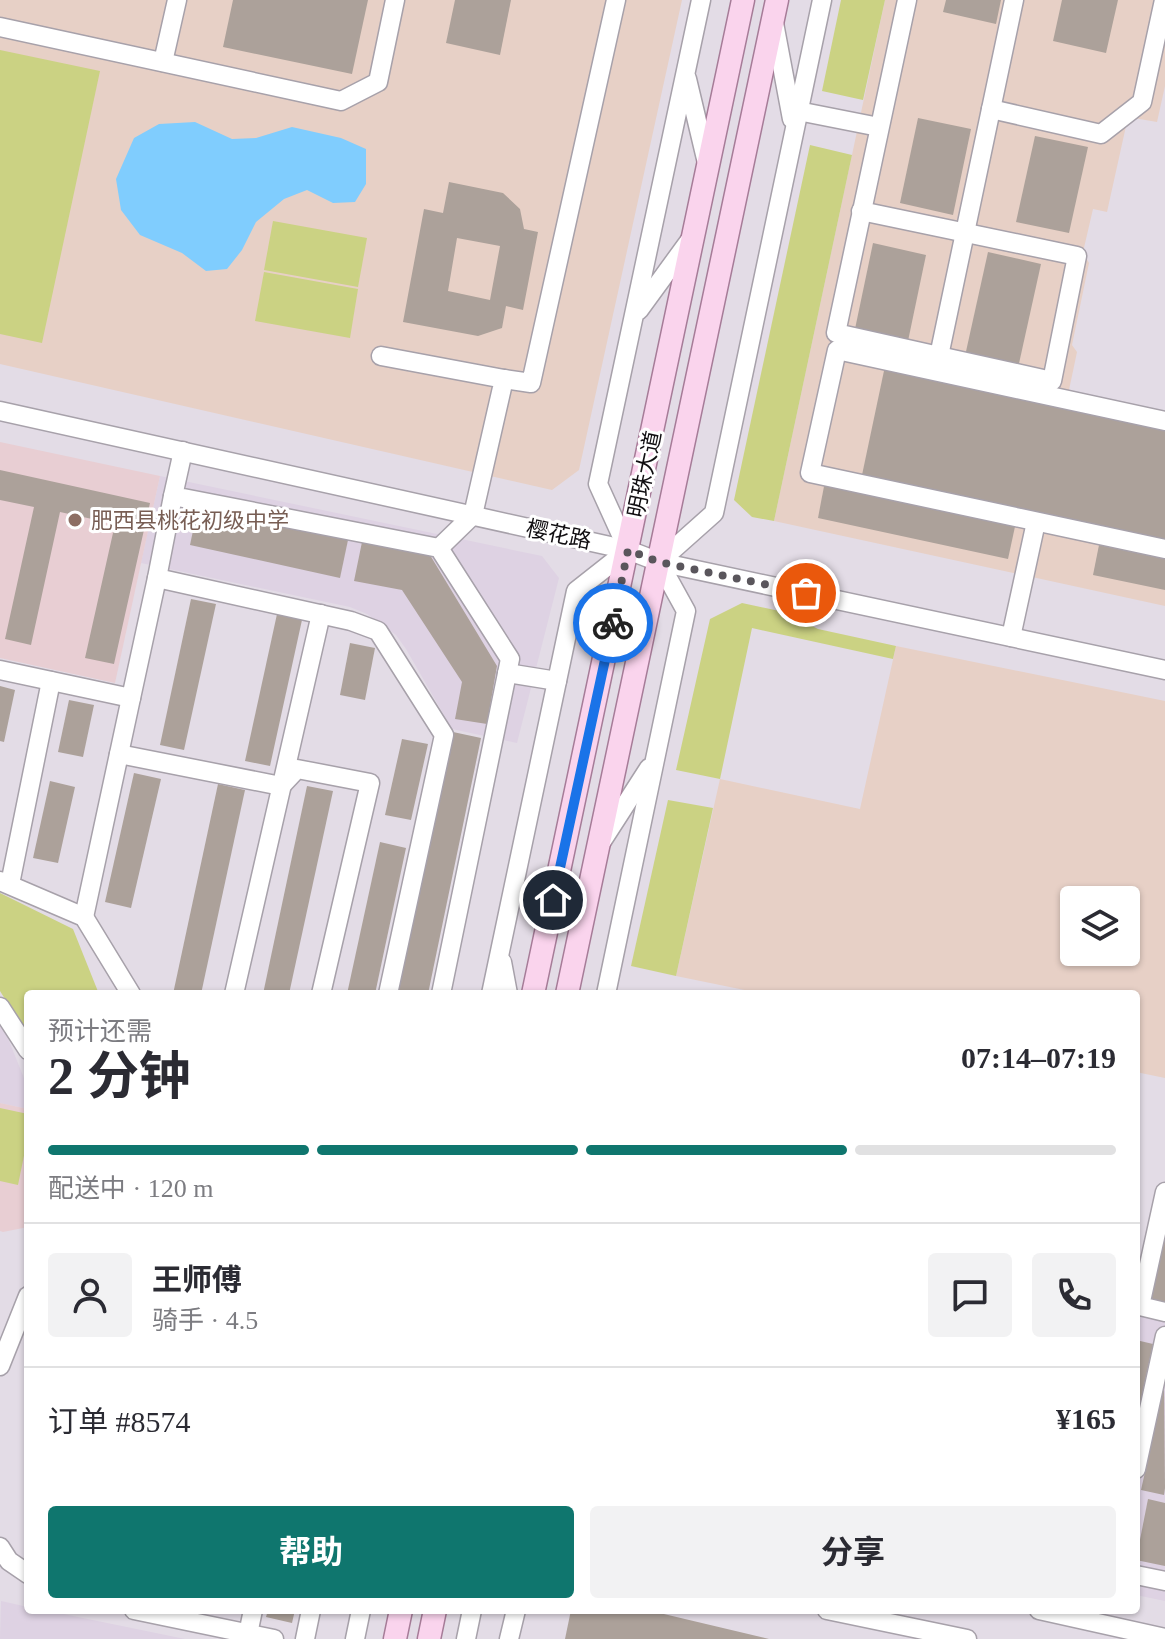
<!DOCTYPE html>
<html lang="zh">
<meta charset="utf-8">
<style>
:root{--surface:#fff;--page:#f2f2f3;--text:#2b2b33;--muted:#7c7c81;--line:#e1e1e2;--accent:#0f766e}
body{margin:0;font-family:"Times New Roman","Noto Sans SC",serif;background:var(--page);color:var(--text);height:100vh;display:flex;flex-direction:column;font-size:30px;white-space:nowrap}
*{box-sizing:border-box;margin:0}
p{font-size:26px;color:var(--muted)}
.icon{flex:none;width:44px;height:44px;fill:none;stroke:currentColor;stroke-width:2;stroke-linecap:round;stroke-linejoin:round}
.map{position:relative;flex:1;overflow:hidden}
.drawer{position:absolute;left:24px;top:990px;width:1116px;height:624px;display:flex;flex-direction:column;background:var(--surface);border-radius:8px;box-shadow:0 2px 6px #0004}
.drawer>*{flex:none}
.controls{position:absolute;left:1060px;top:886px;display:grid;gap:16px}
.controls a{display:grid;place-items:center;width:80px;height:80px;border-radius:8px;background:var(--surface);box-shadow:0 2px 6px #0004;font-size:40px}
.pin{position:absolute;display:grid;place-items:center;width:68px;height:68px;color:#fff;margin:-34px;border:4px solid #fff;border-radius:50%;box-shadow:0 2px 8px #0007}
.courier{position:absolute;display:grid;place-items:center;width:80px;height:80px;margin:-40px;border:6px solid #1a73e8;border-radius:50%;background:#fff;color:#222;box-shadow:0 2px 10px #0007}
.overview em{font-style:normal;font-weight:700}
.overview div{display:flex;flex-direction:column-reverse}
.overview{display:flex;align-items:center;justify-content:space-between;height:136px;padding:0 24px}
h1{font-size:52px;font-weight:700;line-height:60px}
.bar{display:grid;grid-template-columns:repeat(4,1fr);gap:12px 8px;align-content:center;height:96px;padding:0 24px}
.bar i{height:10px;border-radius:6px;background:var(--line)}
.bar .on{background:var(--accent)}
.bar p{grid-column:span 4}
.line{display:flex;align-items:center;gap:20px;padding:0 24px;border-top:2px solid var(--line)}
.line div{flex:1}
.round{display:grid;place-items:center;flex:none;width:84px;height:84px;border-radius:8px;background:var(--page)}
.action{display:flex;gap:16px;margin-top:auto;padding:16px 24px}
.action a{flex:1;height:92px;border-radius:8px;background:var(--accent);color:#fff;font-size:32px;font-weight:700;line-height:92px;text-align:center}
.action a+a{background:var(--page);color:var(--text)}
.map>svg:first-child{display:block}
.built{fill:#ded2e3}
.industrial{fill:#e7d0c6;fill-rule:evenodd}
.education{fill:#e8ced3}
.green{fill:#cbd283}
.water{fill:#80cdfe}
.building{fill:#aca19a;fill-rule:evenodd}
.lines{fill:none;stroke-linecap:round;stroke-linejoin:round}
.minor-casing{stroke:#a7a1aa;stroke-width:21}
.major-casing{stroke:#a67c98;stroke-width:25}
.minor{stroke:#fff;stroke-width:18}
.major{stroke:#fad4ed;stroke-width:22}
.done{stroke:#5a565c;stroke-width:8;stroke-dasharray:0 14.4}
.route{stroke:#1a73e8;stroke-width:10}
.education-dot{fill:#8d6e63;stroke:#fff;stroke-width:3}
.labels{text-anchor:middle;stroke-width:6;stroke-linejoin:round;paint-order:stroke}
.street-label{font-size:22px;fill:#100e11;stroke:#fff}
.education-label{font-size:22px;fill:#785e54;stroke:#fff;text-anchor:start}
</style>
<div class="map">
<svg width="1165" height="1639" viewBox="0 0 1165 1639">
<rect width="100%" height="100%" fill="#e3dce6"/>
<g class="built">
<path d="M160,476L542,556L559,578L517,743L452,729L406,649L396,635L367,614L350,607L141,563Z"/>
<path d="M0,1026L7,1036L28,1088V1109L0,1103Z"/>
<path d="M1136,1312L1165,1318V1601L1136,1595Z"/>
<path d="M1,1601L28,1607V1610H44L185,1639H0Z"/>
</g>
<g class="industrial">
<path d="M0,0H682L579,470L552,490L0,364Z"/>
<path d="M885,0H1165V86L1157,122L1128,117L1107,212L1093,209L1083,252L1089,263L1072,345L1077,352L1069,390L1165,412V606L774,521Z"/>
<path d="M896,646L1165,701V1078L1136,1072V994H764L676,976L720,779L860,809ZM1074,900H1126V952H1074Z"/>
</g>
<g class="education">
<path d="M0,442L160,476L115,683L0,658Z"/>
<path d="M0,1103L28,1109V1227L3,1232L0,1231Z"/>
</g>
<g class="green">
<path d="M841,0H885L863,100L822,91Z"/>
<path d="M0,50L100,71L42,343L0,334Z"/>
<path d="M810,145L852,155L774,521L752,517L734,500Z"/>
<path d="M273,221L367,238L358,287L264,270Z"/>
<path d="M264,272L358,289L350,338L255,321Z"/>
<path d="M742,603L784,612L818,629L896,646L893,659L752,628L720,779L676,770L710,619Z"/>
<path d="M668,800L713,808L676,976L631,966Z"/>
<path d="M0,893L73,929L99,994H28V1036L0,991Z"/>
<path d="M0,1108L28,1114V1136L18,1185L0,1181Z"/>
</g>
<path class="water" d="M195,122L232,139L256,138L292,127L341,138L366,149V184L355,202L333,203L307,190L284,199L256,222L242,250L227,269L206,271L182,253L140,235L121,210L116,179L134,138L159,124Z"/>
<g class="building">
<path d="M233,0H368L352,74L223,47Z"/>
<path d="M455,0H511L500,55L446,43Z"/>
<path d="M946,0H1001L996,24L943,12Z"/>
<path d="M1062,0H1118L1106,53L1053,41Z"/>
<path d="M918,118L971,129L953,215L900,203Z"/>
<path d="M1035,136L1088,147L1069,233L1016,222Z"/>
<path d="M449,182L503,193L520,209L524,229L538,232L523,310L506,306L502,328L478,336L403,322L424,209L443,213ZM457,238L500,246L490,300L448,291Z"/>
<path d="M873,243L926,255L908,341L855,329Z"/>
<path d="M988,252L1041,264L1018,368L965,356Z"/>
<path d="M885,366L1165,426V541L862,475Z"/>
<path d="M0,470L150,503L114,664L85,658L115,524L60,512L31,645L5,639L34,507L0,500Z"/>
<path d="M825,481L1016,522L1008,559L818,518Z"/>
<path d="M198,507L348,540L340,578L190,545Z"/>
<path d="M362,542L430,555L497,666L487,724L455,719L462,682L402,590L354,581Z"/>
<path d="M1099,545L1165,559V590L1093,575Z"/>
<path d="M191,599L216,604L184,750L160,745Z"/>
<path d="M277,614L302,620L270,766L245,761Z"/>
<path d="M350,643L375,648L365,700L340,695Z"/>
<path d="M0,686L15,690L4,742L0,741Z"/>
<path d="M69,700L94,705L83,757L58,752Z"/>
<path d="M453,732L481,738L428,994H398Z"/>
<path d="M402,739L428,744L411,820L385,815Z"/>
<path d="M134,773L161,779L131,908L105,902Z"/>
<path d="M50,781L75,787L58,863L33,858Z"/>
<path d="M218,784L245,790L201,994H173Z"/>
<path d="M307,786L333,791L289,994H263Z"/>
<path d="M380,842L406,848L375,994H347Z"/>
<path d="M1160,1236L1165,1238V1305L1146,1301Z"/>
<path d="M1136,1340L1153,1344L1137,1418L1136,1417Z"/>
<path d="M1164,1387L1165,1488L1164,1495L1141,1490Z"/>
<path d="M1148,1499L1165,1503V1566L1136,1560Z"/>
<path d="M268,1610H295L292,1623L266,1617Z"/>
<path d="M571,1610H647L769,1639H565Z"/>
</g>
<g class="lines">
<g class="minor-casing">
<g id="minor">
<path d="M907,0L836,333L939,356L1014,0"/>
<path d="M774,23L792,119"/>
<path d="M0,27L341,101L378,82L395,0"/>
<path d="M163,62L177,0"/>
<path d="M687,79L707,163"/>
<path d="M991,109L1101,134L1142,102L1164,0"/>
<path d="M798,111L879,127"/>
<path d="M861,211L1077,256L1052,381L939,356"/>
<path d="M639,310L690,240"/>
<path d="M381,356L504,379L473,515L439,548"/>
<path d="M504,379L531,383L616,0"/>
<path d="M0,411L628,550L659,562L1165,670"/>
<path d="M1165,421L837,350L810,473L1165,549"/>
<path d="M183,451L173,496L439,548L510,659L441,994"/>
<path d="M157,578L173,496"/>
<path d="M1011,637L1036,522"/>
<path d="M0,670L131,698L157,578L351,621L378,631L444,735L388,994"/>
<path d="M507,673L557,681"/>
<path d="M119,754L281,786L297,769L370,783L321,994"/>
<path d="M602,841L649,768"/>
<path d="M0,881L84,917L131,994"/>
<path d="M10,884L51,681"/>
<path d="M84,917L131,698"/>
<path d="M502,962L508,994"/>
<path d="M234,994L321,614"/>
<path d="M491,994L576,591L628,550L598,484L701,0"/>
<path d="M606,994L686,611L659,562L714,513L822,0"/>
<path d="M0,1007L28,1050"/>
<path d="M1165,1192L1140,1306L1165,1312"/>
<path d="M0,1366L28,1296"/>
<path d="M1136,1469L1165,1336"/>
<path d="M0,1547L9,1561L28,1574"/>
<path d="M1136,1575L1165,1581"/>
<path d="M134,1610L274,1639"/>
<path d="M827,1610L967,1639"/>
<path d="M1039,1610L1165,1638"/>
<path d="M248,1634L253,1610"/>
<path d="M305,1639L311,1610"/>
<path d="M355,1639L361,1610"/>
<path d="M466,1639L472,1610"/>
<path d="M509,1639L516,1610"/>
</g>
</g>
<g class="major-casing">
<g id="major">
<path d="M533,994L743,0"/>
<path d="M567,994L777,0"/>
<path d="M395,1639L401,1610"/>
<path d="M429,1639L435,1610"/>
</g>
</g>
<use href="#minor" class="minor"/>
<use href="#major" class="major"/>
</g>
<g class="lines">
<path class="done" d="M613,623L628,550L659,562L806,593"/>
<path class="route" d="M553,900L613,623"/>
</g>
<circle class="education-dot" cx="75" cy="520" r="8"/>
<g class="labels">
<g class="street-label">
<text transform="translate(644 474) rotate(-78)" y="8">明珠大道</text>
<text transform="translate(559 534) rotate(12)" y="8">樱花路</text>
</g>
<g class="education-label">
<text x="91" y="528">肥西县桃花初级中学</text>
</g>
</g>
</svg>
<div class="controls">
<a><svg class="icon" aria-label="layers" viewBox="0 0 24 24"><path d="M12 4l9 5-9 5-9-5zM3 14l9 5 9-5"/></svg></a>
</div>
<div class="pin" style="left:806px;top:593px;background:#ea580c"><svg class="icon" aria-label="bag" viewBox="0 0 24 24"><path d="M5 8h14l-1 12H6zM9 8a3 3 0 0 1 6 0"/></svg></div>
<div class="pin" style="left:553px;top:900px;background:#1f2937"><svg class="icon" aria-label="home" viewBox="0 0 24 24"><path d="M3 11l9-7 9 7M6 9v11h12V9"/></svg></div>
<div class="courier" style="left:613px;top:623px"><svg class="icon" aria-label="bike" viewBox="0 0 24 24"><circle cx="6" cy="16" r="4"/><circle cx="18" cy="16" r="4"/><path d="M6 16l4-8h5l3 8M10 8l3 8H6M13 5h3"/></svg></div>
<section class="drawer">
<div class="overview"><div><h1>2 分钟</h1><p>预计还需</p></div><em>07:14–07:19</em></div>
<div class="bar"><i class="on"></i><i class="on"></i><i class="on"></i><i></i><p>配送中 · 120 m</p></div>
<div class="line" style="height:144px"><a class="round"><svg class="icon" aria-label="person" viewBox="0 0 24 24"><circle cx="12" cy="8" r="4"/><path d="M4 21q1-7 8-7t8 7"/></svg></a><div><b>王师傅</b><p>骑手 · 4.5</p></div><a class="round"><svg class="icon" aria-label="chat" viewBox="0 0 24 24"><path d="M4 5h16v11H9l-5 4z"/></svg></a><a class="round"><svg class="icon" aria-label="phone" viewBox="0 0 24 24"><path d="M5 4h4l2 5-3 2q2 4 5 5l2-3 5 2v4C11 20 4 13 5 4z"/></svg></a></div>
<div class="line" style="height:104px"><div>订单 #8574</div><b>¥165</b></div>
<div class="action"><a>帮助</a><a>分享</a></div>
</section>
</div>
